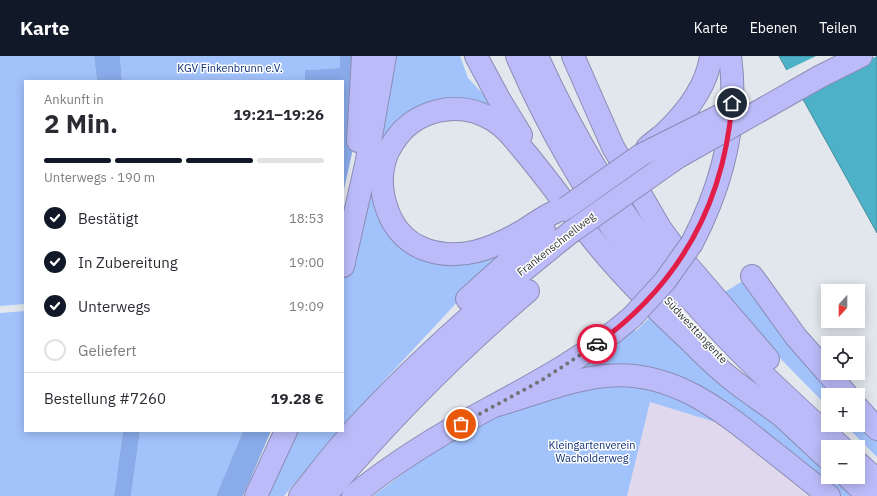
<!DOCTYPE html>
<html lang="de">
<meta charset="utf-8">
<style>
:root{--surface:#fff;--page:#f2f2f3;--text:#2b2b33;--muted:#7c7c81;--line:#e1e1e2;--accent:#111827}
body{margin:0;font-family:"IBM Plex Sans",sans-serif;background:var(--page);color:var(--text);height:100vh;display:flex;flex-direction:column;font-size:15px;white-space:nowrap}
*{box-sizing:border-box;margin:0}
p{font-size:13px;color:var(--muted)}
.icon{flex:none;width:22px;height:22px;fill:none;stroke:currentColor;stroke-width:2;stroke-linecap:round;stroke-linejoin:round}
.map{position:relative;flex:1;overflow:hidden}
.panel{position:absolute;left:24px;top:24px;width:320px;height:352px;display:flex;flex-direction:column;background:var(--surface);border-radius:0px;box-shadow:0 2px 10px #0003}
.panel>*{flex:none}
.needle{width:26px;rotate:201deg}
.buttons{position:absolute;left:821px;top:228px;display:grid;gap:8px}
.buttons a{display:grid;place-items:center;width:44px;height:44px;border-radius:0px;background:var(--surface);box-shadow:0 2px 10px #0003;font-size:20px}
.pin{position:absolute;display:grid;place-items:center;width:34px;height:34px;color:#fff;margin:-17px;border:2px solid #fff;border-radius:50%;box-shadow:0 1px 4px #0007}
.courier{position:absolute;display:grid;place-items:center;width:40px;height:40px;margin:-20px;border:3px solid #e11d48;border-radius:50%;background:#fff;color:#222;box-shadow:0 1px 5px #0007}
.summary em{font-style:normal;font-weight:700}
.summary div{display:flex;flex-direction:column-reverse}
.summary{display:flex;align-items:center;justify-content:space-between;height:68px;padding:0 20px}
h1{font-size:26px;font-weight:700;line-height:30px}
.bar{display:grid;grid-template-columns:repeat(4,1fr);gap:6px 4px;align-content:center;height:48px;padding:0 20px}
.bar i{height:5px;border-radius:3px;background:var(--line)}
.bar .selected{background:var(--accent)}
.bar p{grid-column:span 4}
.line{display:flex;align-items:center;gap:10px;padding:0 20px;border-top:1px solid var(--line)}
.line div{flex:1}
ol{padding:0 20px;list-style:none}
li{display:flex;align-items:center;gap:12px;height:44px}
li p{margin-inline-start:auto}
li .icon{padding:4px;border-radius:50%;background:var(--accent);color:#fff;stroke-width:4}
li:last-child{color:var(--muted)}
li i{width:22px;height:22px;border:2px solid var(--line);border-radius:50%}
header{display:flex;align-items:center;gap:24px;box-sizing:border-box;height:56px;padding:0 20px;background:var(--accent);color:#fff}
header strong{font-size:19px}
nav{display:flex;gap:22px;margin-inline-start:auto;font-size:14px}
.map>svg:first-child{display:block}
.industrial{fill:#e0d8ed}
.green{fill:#a2c2fb}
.forest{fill:#89abe9}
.water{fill:#4db1c8;stroke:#458c9c}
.pier{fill:#e2e6ed}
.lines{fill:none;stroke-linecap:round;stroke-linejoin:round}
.highway-casing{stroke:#8b8cb5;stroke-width:24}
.highway{stroke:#bbbbf9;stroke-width:22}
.highway-bridge-casing{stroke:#8b8cb5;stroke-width:24;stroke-linecap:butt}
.highway-bridge{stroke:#bbbbf9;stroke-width:22}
.done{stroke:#707276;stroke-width:4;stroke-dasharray:0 7.2}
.route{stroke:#e11d48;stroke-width:5}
.labels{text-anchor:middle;stroke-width:3;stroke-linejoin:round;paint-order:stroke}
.park-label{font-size:11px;fill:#0d2f76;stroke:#fff}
.street-label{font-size:11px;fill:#323436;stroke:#fff}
</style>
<header>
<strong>Karte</strong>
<nav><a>Karte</a><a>Ebenen</a><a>Teilen</a></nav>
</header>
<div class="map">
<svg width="877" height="440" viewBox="0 0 877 440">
<rect width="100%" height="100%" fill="#e2e6ed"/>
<path class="industrial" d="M650,346L741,374L816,440H627Z"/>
<g class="green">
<path d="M0,0H94L97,25H25V248L0,250Z"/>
<path d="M120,0H340V12L306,14L305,25H122Z"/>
<path d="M393,0H460L468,22L508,64L457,48L381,102L410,190L514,185L343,369V225Z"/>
<path d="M746,223L840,339H828V351L773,295L723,237Z"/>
<path d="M25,255V375H123L114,440H0V257Z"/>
<path d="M655,256L761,357L828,417V421H832L853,440H836L719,347L577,316L607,296L634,274L636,275Z"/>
<path d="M640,324L741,374L650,346L627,440H373L431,397L511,353L538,342Z"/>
<path d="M858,359L877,380V401L845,369H858Z"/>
<path d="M140,375H243L216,440H131Z"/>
<path d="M291,375H338L284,440H262Z"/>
</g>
<g class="forest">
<path d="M94,0H120L122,25H97Z"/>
<path d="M340,0H357L352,97L343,138V25H305V14L340,12Z"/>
<path d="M123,375H140L131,440H114Z"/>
<path d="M243,375H271L243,440H216Z"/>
</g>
<path class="water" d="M779,0H877V177Z"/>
<path class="pier" d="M816,0H877L798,39L785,15Z"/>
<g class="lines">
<g class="highway-casing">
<g id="highway">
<path d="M476,0L499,43L521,79"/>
<path d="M517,0C556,90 607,173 671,248"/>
<path d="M537,0C576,87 626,168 688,240C735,294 788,343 841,391"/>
<path d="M573,0L613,91L660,172L688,210L768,303"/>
<path d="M821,20L861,0"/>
<path d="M358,85L363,0"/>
<path d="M647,92C652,87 658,83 664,78C685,58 707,31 711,0"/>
<path d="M566,152C550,156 537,166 523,175C492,193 459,206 424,193C406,186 393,171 387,153C379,131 380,106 393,87C414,53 459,43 493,64C506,72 514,83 524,95C552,128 576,164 604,197C630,228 659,256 689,284C702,297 716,311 730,322C746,335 763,346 779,358"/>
<path d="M692,187C722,129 739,65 730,0"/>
<path d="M343,210L366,109L385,0"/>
<path d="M752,220L796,281L847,339"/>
<path d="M467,243L544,174"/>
<path d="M769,348L828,403"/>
<path d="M494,350C530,340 567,324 605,320C670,313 720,353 767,391C788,407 808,424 829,440"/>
<path d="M858,352L877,373"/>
<path d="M858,407L877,424"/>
<path d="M848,421L868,440"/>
<path d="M256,440L286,375"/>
<path d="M300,440C318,418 335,395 354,374C420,302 494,237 571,176"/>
<path d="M325,440C387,366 454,298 528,235"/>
<path d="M353,440C382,416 414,395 446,376C510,340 577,309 632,261"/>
</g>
</g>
<use href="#highway" class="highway"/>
<g class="highway-bridge-casing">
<g id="highway-bridge">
<path d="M566,152L641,99L729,55"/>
<path d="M571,176L678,101L821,20"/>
<path d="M632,261L665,225L692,187"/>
</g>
</g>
<use href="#highway-bridge" class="highway-bridge"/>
</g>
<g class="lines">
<path class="done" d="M461,368L542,324L597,288"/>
<path class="route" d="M597,288C680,228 724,148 732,47"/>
</g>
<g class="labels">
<g class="park-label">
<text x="230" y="16">KGV Finkenbrunn e.V.</text>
<text x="592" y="393">Kleingartenverein<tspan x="592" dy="13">Wacholderweg</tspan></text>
</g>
<g class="street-label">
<text transform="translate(556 188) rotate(-38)" y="4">Frankenschnellweg</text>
<text transform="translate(696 274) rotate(47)" y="4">Südwesttangente</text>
</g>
</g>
</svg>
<div class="buttons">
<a><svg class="needle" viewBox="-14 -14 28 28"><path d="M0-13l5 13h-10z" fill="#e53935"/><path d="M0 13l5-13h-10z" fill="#7c7c81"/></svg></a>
<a><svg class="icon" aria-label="locate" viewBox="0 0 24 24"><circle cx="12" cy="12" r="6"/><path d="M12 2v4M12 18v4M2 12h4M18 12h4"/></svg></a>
<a>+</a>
<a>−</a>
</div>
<div class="pin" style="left:461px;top:368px;background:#ea580c"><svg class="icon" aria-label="bag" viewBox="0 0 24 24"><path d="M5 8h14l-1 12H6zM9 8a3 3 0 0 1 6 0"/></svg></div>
<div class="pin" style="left:732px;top:47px;background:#1f2937"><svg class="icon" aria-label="home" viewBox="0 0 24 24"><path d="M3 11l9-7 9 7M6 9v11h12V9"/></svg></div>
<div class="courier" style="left:597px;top:288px"><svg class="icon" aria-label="car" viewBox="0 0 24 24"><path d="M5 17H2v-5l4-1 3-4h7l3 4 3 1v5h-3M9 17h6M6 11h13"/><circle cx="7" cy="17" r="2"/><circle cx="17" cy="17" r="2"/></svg></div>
<section class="panel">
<div class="summary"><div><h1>2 Min.</h1><p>Ankunft in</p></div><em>19:21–19:26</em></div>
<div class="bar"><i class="selected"></i><i class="selected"></i><i class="selected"></i><i></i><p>Unterwegs · 190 m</p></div>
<ol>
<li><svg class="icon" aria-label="check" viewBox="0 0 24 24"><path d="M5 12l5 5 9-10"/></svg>Bestätigt<p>18:53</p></li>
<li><svg class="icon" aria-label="check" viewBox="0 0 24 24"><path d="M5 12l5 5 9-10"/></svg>In Zubereitung<p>19:00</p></li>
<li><svg class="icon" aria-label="check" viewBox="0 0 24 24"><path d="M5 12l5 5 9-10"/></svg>Unterwegs<p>19:09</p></li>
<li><i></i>Geliefert</li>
</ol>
<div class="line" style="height:52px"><div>Bestellung #7260</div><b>19.28 €</b></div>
</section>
</div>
